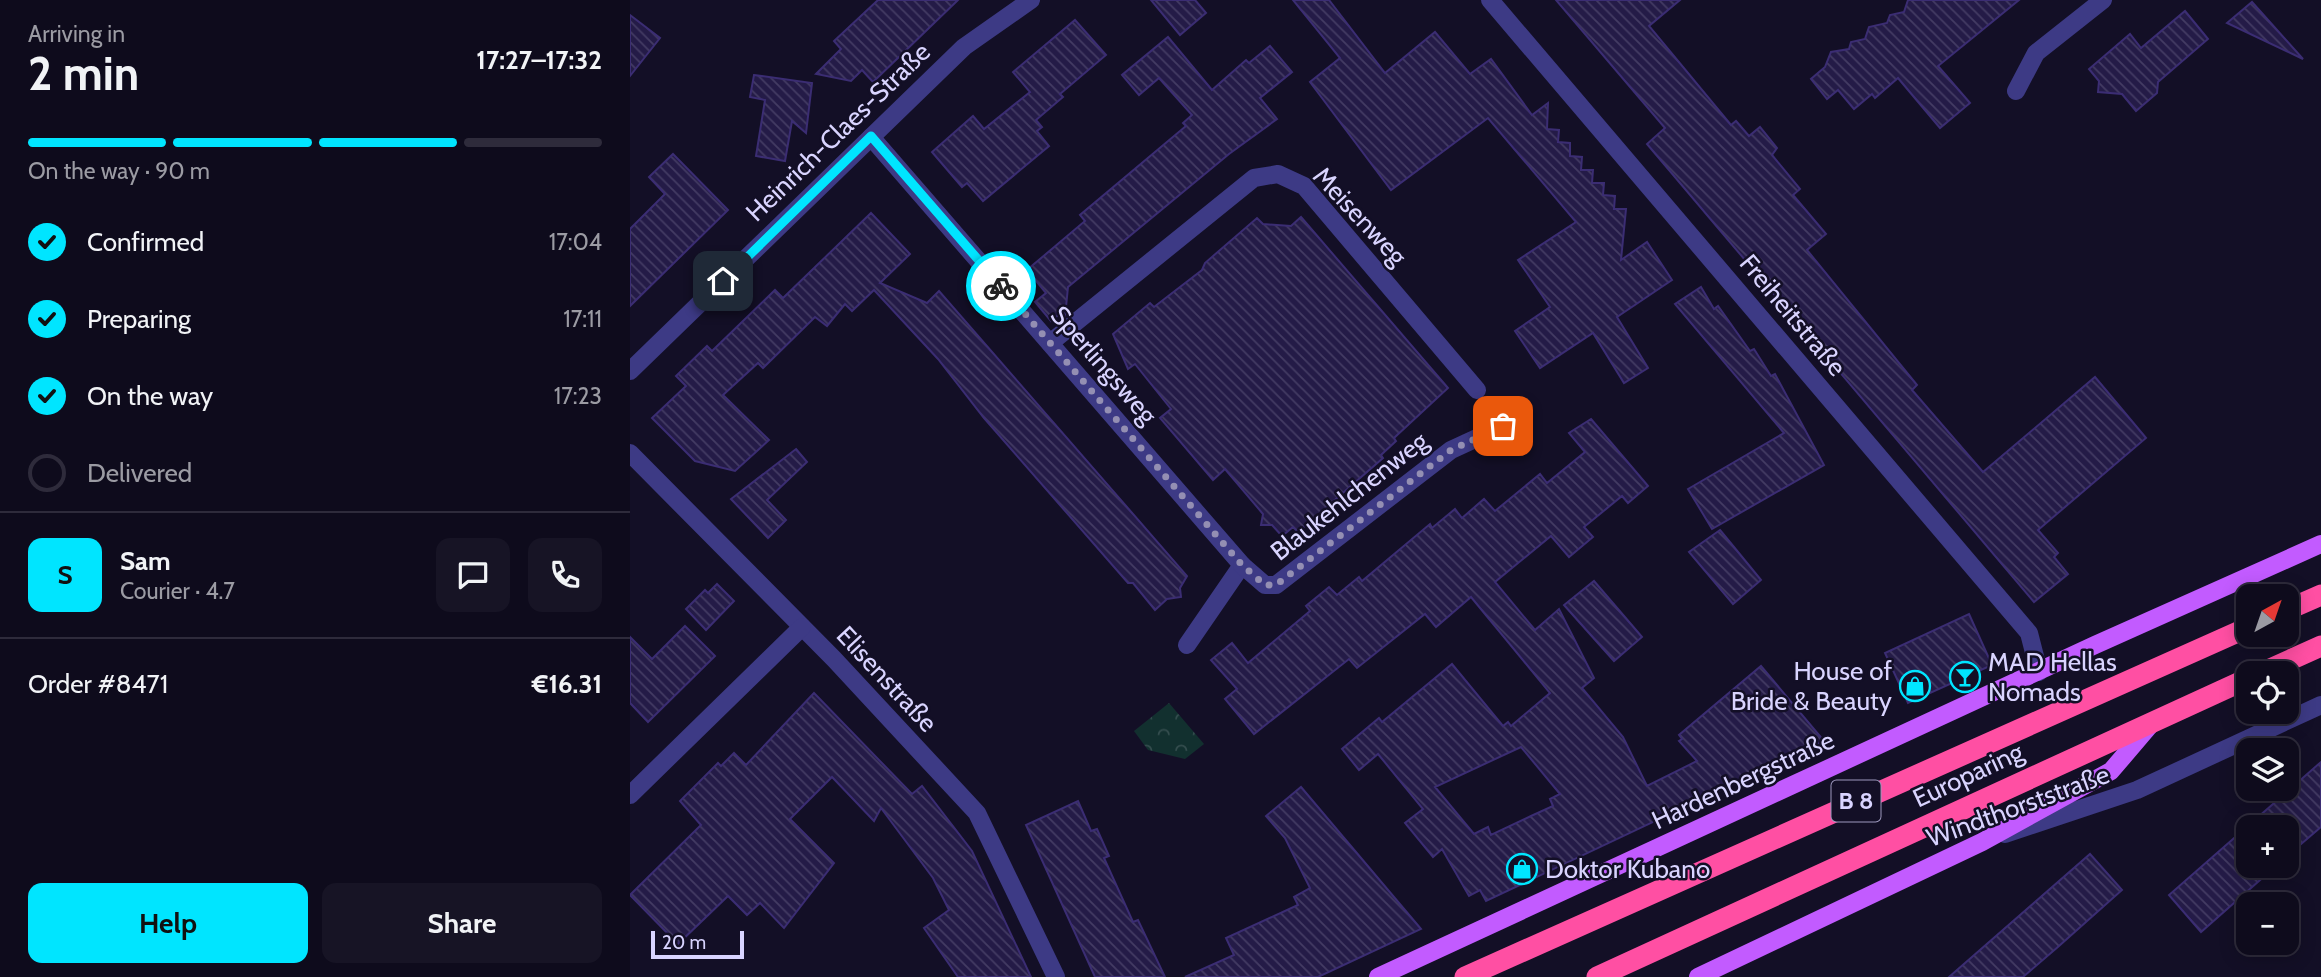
<!DOCTYPE html>
<meta charset="utf-8">
<style>
:root{--surface:#0e0b1c;--page:#171425;--text:#f1f3f6;--muted:#9b9ba3;--line:#2e2b3b;--accent:#00e5ff}
body{margin:0;font-family:Cabin,sans-serif;background:var(--page);color:var(--text);height:100vh;display:flex;flex-direction:column;font-size:26px;white-space:nowrap}
*{box-sizing:border-box;margin:0}
p{font-size:23px;color:var(--muted)}
.icon{flex:none;width:38px;height:38px;fill:none;stroke:currentColor;stroke-width:2;stroke-linecap:round;stroke-linejoin:round}
.map{position:relative;flex:1;overflow:hidden}
.panel{display:flex;flex-direction:column;background:var(--surface);width:630px}
.panel>*{flex:none}
.needle{width:46px;rotate:40deg}
.tools{position:absolute;left:1606px;top:584px;display:grid;gap:14px}
.tools a{display:grid;place-items:center;width:63px;height:63px;border-radius:14px;background:var(--surface);box-shadow:0 4px 18px #0003,0 0 0 2px var(--line);font-size:35px}
.scale{position:absolute;left:21px;bottom:18px;width:93px;box-sizing:border-box;padding-left:7px;border:4px solid #d9d4ff;border-top:0;font-size:19px;line-height:24px;white-space:nowrap;color:#d9d4ff;-webkit-text-stroke:5px #130f26;paint-order:stroke}
.pin{position:absolute;display:grid;place-items:center;width:60px;height:60px;color:#fff;margin:-30px;border-radius:14px;box-shadow:0 4px 10px #0006}
.courier{position:absolute;display:grid;place-items:center;width:70px;height:70px;margin:-35px;border:5px solid #00e5ff;border-radius:50%;background:#fff;color:#222;box-shadow:0 2px 9px #0007}
.overview em{font-style:normal;font-weight:800}
.overview div{display:flex;flex-direction:column-reverse}
.overview{display:flex;align-items:center;justify-content:space-between;height:119px;padding:0 28px}
h1{font-size:46px;font-weight:800;line-height:52px}
.bar{display:grid;grid-template-columns:repeat(4,1fr);gap:10px 7px;align-content:center;height:84px;padding:0 28px}
.bar i{height:9px;border-radius:5px;background:var(--line)}
.bar .on{background:var(--accent)}
.bar p{grid-column:span 4}
.line{display:flex;align-items:center;gap:18px;padding:0 28px;border-top:2px solid var(--line)}
.line div{flex:1}
.round{display:grid;place-items:center;flex:none;width:74px;height:74px;border-radius:14px;background:var(--page)}
ol{padding:0 28px;list-style:none}
li{display:flex;align-items:center;gap:21px;height:77px}
li p{margin-inline-start:auto}
li .icon{padding:7px;border-radius:50%;background:var(--accent);color:#111;stroke-width:4}
li:last-child{color:var(--muted)}
li i{width:38px;height:38px;border:4px solid var(--line);border-radius:50%}
.button{display:flex;gap:14px;margin-top:auto;padding:14px 28px}
.button a{flex:1;height:80px;border-radius:14px;background:var(--accent);color:#111;font-size:28px;font-weight:800;line-height:80px;text-align:center}
.button a+a{background:var(--page);color:var(--text)}
main{display:flex;flex:1;min-height:0}
.map>svg:first-child{display:block}
.park{fill:url(#park-crowns)}
.building{fill:url(#building-back-hatch);stroke:#3b2d73;stroke-width:2;fill-rule:evenodd}
.lines{fill:none;stroke-linecap:round;stroke-linejoin:round}
.minor{stroke:#3d3a85;stroke-width:18}
.major{stroke:#c25bff;stroke-width:18}
.highway{stroke:#ff4fa3;stroke-width:21}
.done{stroke:#948fb3;stroke-width:7;stroke-dasharray:0 12.6}
.route{stroke:#00e5ff;stroke-width:9}
.labels{text-anchor:middle;stroke-width:5;stroke-linejoin:round;paint-order:stroke}
.shield{fill:#130f26;stroke:#9e99be;stroke-width:2}
.shield-label{font-size:24px;font-weight:bold;fill:#d9d4ff}
.street-label{font-size:26px;fill:#d9d4ff;stroke:#130f26}
.poi-label{font-size:26px;fill:#d9d4ff;stroke:#130f26;text-anchor:start}
</style>
<main>
<section class="panel">
<div class="overview"><div><h1>2 min</h1><p>Arriving in</p></div><em>17:27–17:32</em></div>
<div class="bar"><i class="on"></i><i class="on"></i><i class="on"></i><i></i><p>On the way · 90 m</p></div>
<ol>
<li><svg class="icon" aria-label="check" viewBox="0 0 24 24"><path d="M5 12l5 5 9-10"/></svg>Confirmed<p>17:04</p></li>
<li><svg class="icon" aria-label="check" viewBox="0 0 24 24"><path d="M5 12l5 5 9-10"/></svg>Preparing<p>17:11</p></li>
<li><svg class="icon" aria-label="check" viewBox="0 0 24 24"><path d="M5 12l5 5 9-10"/></svg>On the way<p>17:23</p></li>
<li><i></i>Delivered</li>
</ol>
<div class="line" style="height:126px"><b class="round" style="background:var(--accent);color:#111">S</b><div><b>Sam</b><p>Courier · 4.7</p></div><a class="round"><svg class="icon" aria-label="chat" viewBox="0 0 24 24"><path d="M4 5h16v11H9l-5 4z"/></svg></a><a class="round"><svg class="icon" aria-label="phone" viewBox="0 0 24 24"><path d="M5 4h4l2 5-3 2q2 4 5 5l2-3 5 2v4C11 20 4 13 5 4z"/></svg></a></div>
<div class="line" style="height:91px"><div>Order #8471</div><b>€16.31</b></div>
<div class="button"><a>Help</a><a>Share</a></div>
</section>
<div class="map">
<svg width="1691" height="977" viewBox="0 0 1691 977">
<defs>
<pattern id="park-crowns" width="20" height="18" patternUnits="userSpaceOnUse" patternTransform="scale(1.75)"><rect width="20" height="18" fill="#12302f"/><path d="M2 6a3 3 0 1 1 6 0M12 15a3 3 0 1 1 6 0" fill="none" stroke="#344d4e"/></pattern>
<pattern id="building-back-hatch" width="6" height="6" patternUnits="userSpaceOnUse" patternTransform="scale(1.75)"><rect width="6" height="6" fill="#241b47"/><path d="M-1 5l2 2M0 0l6 6M5-1l2 2" fill="none" stroke="#433b63"/></pattern>
</defs>
<rect width="100%" height="100%" fill="#130f26"/>
<path class="park" d="M539,703L574,744L555,759L518,750L504,731Z"/>
<g class="building">
<path d="M248,0H328L243,82L232,70L221,81L186,74L211,49L204,41Z"/>
<path d="M521,0H565L576,13L550,35Z"/>
<path d="M663,0H699L755,73L805,32L840,74L861,59L902,115L918,103L917,129L929,130L928,142L940,143V156L952,157L951,170H963L962,183H974L973,195L985,196L984,209H996L991,260L1017,242L1042,280L987,317L1018,368L994,383L963,333L910,368L885,331L920,307L888,260L946,222L858,118L761,190L680,82L710,58Z"/>
<path d="M926,0H1050L1019,26L1101,125L1106,121L1119,136L1130,127L1147,148L1142,155L1170,189L1163,195L1196,234L1177,250L1287,385L1282,390L1353,472L1465,377L1516,438L1408,530L1428,553L1424,557L1438,574L1404,602L1017,144L1035,128Z"/>
<path d="M1278,0H1389L1308,66L1340,103L1310,128L1268,78L1245,98L1242,94L1224,109L1208,90L1197,99L1181,79L1195,67L1201,52L1219,49L1221,42L1235,39L1239,27L1257,23L1260,15L1274,12Z"/>
<path d="M1622,2L1673,59L1597,23Z"/>
<path d="M1555,11L1578,39L1528,82L1527,93L1506,111L1492,94L1468,92L1469,81L1459,69L1500,34L1511,48Z"/>
<path d="M0,15L30,38L0,76Z"/>
<path d="M445,20L476,55L430,94L433,97L406,120L412,127L407,131L419,146L353,201L337,183L332,187L302,152L343,116L354,129L400,92L383,72Z"/>
<path d="M538,37L582,90L616,60L619,63L640,46L662,72L630,98L647,119L599,154L438,287L435,317L431,313L421,321L405,302L416,293L397,270L455,221L450,215L556,126L553,123L562,115L529,78L509,95L492,75Z"/>
<path d="M124,75L182,83L176,133L162,121L155,161L126,156L135,100L120,97Z"/>
<path d="M43,154L98,210L0,306V229L35,194L19,177Z"/>
<path d="M241,213L280,254L250,283L297,303L309,291L557,576L550,588L551,597L537,599L525,610L503,583H498L354,418L308,359L244,290L222,311L215,304L197,326L185,317L133,368L128,363L93,395L139,440L105,471L65,461L22,418L56,386L46,376L77,346L82,351L145,290L153,298Z"/>
<path d="M671,217L818,388L764,438L766,441L751,455L753,458L668,532L663,527L652,536L642,525H631L633,514L595,469L583,480L530,418L541,409L505,364L498,369L483,334L520,303L524,307L572,270L575,263L627,218L633,224L661,226Z"/>
<path d="M1071,287L1084,309L1088,306L1120,351L1124,349L1141,376L1145,374L1194,465L1082,529L1058,489L1154,433L1045,304Z"/>
<path d="M961,419L1018,486L998,503L992,496L954,527L963,537L939,557L921,536L865,582L905,630L929,609L964,678L952,688L993,737L1017,786L1067,761L1049,741L1052,739L1049,735L1131,666L1194,741L856,901L850,890L839,896L812,849L803,857L775,823L793,809L748,754L729,770L712,749L749,718L752,722L822,664L873,726L878,722L881,726L920,693L841,597L806,627L795,614L727,668L719,659L624,734L595,699L607,689L581,660L602,643L618,663L680,611L676,606L699,587L707,595L729,577L732,581L800,524L802,528L825,509L832,518L854,499L865,511L910,474L917,483L955,452L939,433ZM891,747L930,794L920,799L923,806L901,816L861,835L858,827L844,834L805,787Z"/>
<path d="M166,449L177,462L137,500L156,520L138,538L101,499Z"/>
<path d="M1090,530L1131,580L1103,604L1059,552Z"/>
<path d="M964,581L1012,637L984,661L934,605Z"/>
<path d="M87,584L104,601L76,630L56,609L75,590L78,593Z"/>
<path d="M1339,614L1362,665L1278,703L1255,653Z"/>
<path d="M55,626L85,656L18,722L0,703V637L22,659Z"/>
<path d="M184,693L282,794L292,786L342,851L401,977H328L294,928L319,910L303,878L251,808L244,821L202,777L160,819L204,863L154,928L130,903L117,915L98,896L48,944L0,895L71,825L50,801L88,763L91,766L104,753L116,765Z"/>
<path d="M1691,762V827L1657,856V828H1619V866H1646L1571,932L1539,895Z"/>
<path d="M671,787L791,929L688,977H555L604,955L596,938L668,905L664,897L680,888L655,838L636,816Z"/>
<path d="M448,801L461,831L467,829L479,856L474,858L503,922L508,920L535,977H465L396,825Z"/>
<path d="M1460,854L1492,890L1429,946L1393,977H1319Z"/>
</g>
<g class="lines">
<g class="minor">
<path d="M860,0L1399,633L1409,672"/>
<path d="M1386,91L1406,53L1473,0"/>
<path d="M241,137L612,565L557,645"/>
<path d="M420,343L624,178L648,174L674,186L847,390"/>
<path d="M0,371L334,47L401,0"/>
<path d="M0,453L204,659L347,813L426,977"/>
<path d="M612,565L635,585H646L821,450L873,426"/>
<path d="M0,795L172,627"/>
<path d="M1375,834L1507,790L1691,705"/>
</g>
<g class="major">
<path d="M748,977L1465,645L1691,544"/>
<path d="M1068,977L1352,842L1481,771L1522,723"/>
</g>
<g class="highway">
<path d="M1657,610L1691,595"/>
<path d="M1629,674L1691,646"/>
<path d="M835,977L1619,627"/>
<path d="M967,977L1619,678"/>
</g>
</g>
<g class="lines">
<path class="done" d="M371,286L612,565L635,585H646L821,450L873,426"/>
<path class="route" d="M93,281L241,136L371,286"/>
</g>
<defs>
<g id="bar-ring" transform="scale(1.575)"><circle r="9.5" fill="#130f26" stroke="#00e5ff" stroke-width="1.5"/><path d="M-6-5H6L.8 .8V4.5H3.5V6h-7V4.5H-.8V.8Z" fill="#00e5ff"/></g>
<g id="shop-ring" transform="scale(1.575)"><circle r="9.5" fill="#130f26" stroke="#00e5ff" stroke-width="1.5"/><path d="M-5-2.5h2.3a2.7 3.5 0 0 1 5.4 0H5L5.5 6h-11ZM-1.5-2.5h3a1.5 2.3 0 0 0-3 0Z" fill="#00e5ff"/></g>
</defs>
<g fill-rule="evenodd">
<use href="#bar-ring" x="1335" y="677"/>
<use href="#shop-ring" x="1285" y="686"/>
<use href="#shop-ring" x="892" y="869"/>
</g>
<g class="labels">
<rect class="shield" x="1201.5" y="780.5" width="49" height="41" rx="5"/>
<g class="shield-label">
<text x="1226" y="809">B 8</text>
</g>
<g class="street-label">
<text transform="translate(208 132) rotate(-44)" y="9">Heinrich-Claes-Straße</text>
<text transform="translate(730 216) rotate(47)" y="9">Meisenweg</text>
<text transform="translate(1163 315) rotate(50)" y="9">Freiheitstraße</text>
<text transform="translate(474 365) rotate(49)" y="9">Sperlingsweg</text>
<text transform="translate(719 496) rotate(-38)" y="9">Blaukehlchenweg</text>
<text transform="translate(257 679) rotate(47)" y="9">Elisenstraße</text>
<text transform="translate(1338 775) rotate(-25)" y="9">Europaring</text>
<text transform="translate(1113 780) rotate(-25)" y="9">Hardenbergstraße</text>
<text transform="translate(1388 806) rotate(-20)" y="9">Windthorststraße</text>
</g>
<g class="poi-label">
<text x="1358" y="671">MAD Hellas<tspan x="1358" dy="30">Nomads</tspan></text>
<text x="1262" y="680" text-anchor="end">House of<tspan x="1262" dy="30">Bride &amp; Beauty</tspan></text>
<text x="915" y="878">Doktor Kubano</text>
</g>
</g>
</svg>
<div class="tools">
<a><svg class="needle" viewBox="-14 -14 28 28"><path d="M0-13l5 13h-10z" fill="#e53935"/><path d="M0 13l5-13h-10z" fill="#9b9ba3"/></svg></a>
<a><svg class="icon" aria-label="locate" viewBox="0 0 24 24"><circle cx="12" cy="12" r="6"/><path d="M12 2v4M12 18v4M2 12h4M18 12h4"/></svg></a>
<a><svg class="icon" aria-label="layers" viewBox="0 0 24 24"><path d="M12 4l9 5-9 5-9-5zM3 14l9 5 9-5"/></svg></a>
<a>+</a>
<a>−</a>
</div>
<div class="scale">20 m</div>
<div class="pin" style="left:873px;top:426px;background:#ea580c"><svg class="icon" aria-label="bag" viewBox="0 0 24 24"><path d="M5 8h14l-1 12H6zM9 8a3 3 0 0 1 6 0"/></svg></div>
<div class="pin" style="left:93px;top:281px;background:#1f2937"><svg class="icon" aria-label="home" viewBox="0 0 24 24"><path d="M3 11l9-7 9 7M6 9v11h12V9"/></svg></div>
<div class="courier" style="left:371px;top:286px"><svg class="icon" aria-label="bike" viewBox="0 0 24 24"><circle cx="6" cy="16" r="4"/><circle cx="18" cy="16" r="4"/><path d="M6 16l4-8h5l3 8M10 8l3 8H6M13 5h3"/></svg></div>
</div>
</main>
